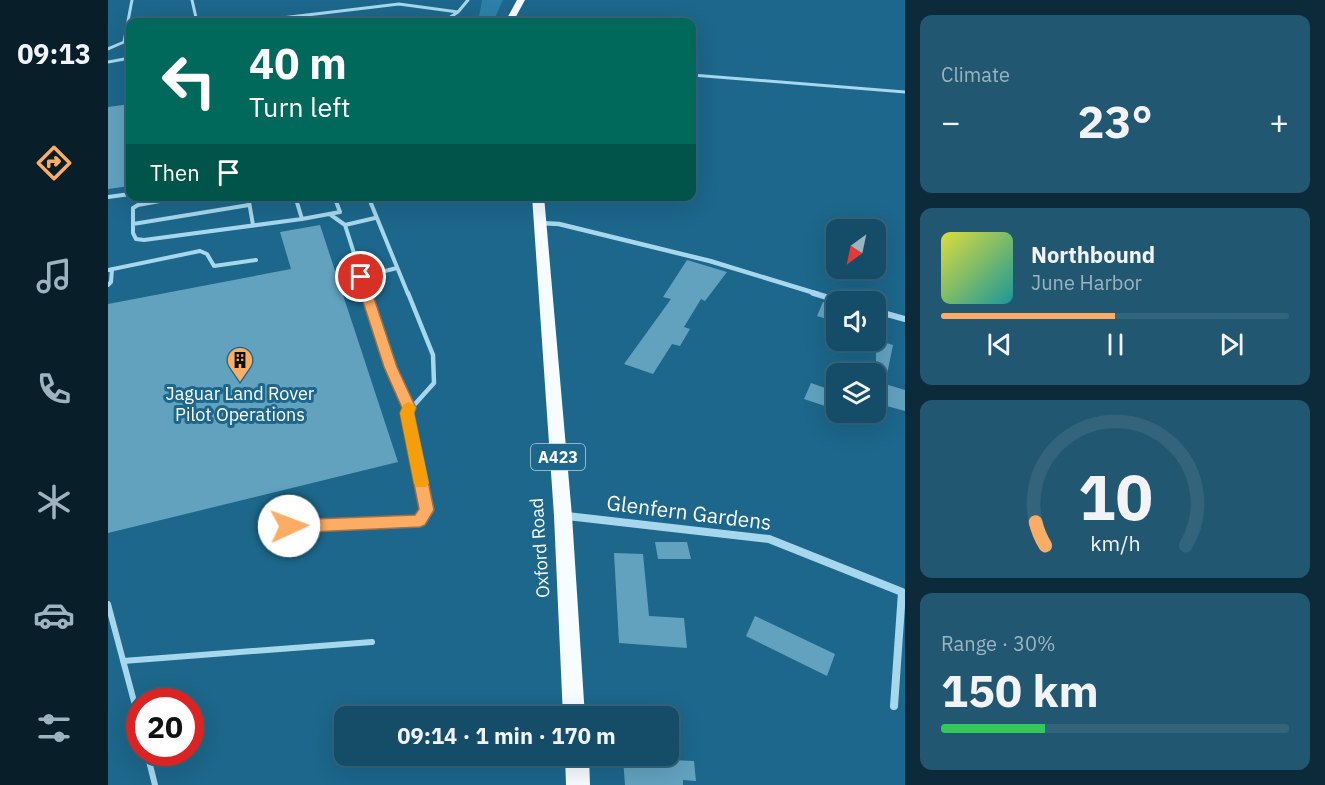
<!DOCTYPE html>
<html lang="en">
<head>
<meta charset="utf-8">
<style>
	:root { --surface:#154d68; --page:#225771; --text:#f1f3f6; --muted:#9db4c0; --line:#34647c; --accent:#fdac64 }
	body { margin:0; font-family:"IBM Plex Sans",sans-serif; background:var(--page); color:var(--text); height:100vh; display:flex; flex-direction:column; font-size:22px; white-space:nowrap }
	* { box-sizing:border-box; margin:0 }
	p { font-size:20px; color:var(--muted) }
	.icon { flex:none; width:33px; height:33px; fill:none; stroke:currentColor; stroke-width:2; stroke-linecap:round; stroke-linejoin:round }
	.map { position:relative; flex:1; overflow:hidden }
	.drawer { display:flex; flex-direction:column; gap:15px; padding:15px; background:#0c2a39; width:420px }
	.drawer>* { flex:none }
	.guide { position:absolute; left:18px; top:18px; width:570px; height:183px; border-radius:12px; box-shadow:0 6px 24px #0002,0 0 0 2px var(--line); background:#00695c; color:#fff; overflow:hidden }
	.needle { width:39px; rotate:213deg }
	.buttons { position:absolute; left:718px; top:219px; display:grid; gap:12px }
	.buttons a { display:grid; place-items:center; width:60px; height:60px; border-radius:12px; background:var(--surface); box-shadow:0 6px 24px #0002,0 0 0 2px var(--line); font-size:30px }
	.speed { position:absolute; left:18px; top:688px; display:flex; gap:12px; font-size:30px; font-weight:700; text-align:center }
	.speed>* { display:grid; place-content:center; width:78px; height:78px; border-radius:50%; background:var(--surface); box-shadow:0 6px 24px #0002,0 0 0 2px var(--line); line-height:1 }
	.speed .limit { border:9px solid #d22; background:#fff; color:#111 }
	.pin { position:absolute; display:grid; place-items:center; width:51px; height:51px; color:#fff; margin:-26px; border:3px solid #fff; border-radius:50%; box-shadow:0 2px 6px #0007 }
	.me { position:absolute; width:66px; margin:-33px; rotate:88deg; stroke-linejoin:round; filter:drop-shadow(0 0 4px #0008) }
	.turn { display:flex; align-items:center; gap:21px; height:126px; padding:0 24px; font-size:27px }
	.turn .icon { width:78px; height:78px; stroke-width:2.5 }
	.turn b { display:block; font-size:42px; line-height:51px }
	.then { display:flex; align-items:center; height:57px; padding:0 24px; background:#0003; gap:12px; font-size:22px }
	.big { font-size:45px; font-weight:700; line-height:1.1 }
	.drawer .widget { flex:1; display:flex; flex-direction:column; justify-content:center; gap:9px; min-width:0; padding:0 21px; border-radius:12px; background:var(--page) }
	.drawer .dial { align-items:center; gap:0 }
	.dial svg { height:156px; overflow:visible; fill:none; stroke:var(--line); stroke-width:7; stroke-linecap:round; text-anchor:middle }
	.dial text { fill:var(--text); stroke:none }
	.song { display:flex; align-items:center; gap:18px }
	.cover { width:72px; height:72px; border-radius:9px; background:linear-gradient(135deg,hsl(60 70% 55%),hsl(180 70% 35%)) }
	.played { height:6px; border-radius:3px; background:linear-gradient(90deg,var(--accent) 50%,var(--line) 50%) }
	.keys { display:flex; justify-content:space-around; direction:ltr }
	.heat { display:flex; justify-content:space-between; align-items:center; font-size:33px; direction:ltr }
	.charge { height:9px; border-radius:4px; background:linear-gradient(90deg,#34c759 30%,var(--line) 0) }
	.trip { position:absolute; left:226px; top:706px; width:345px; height:60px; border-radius:12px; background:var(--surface); box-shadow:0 6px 24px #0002,0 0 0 2px var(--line); font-weight:700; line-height:60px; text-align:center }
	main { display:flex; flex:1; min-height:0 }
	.dock { display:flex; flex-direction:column; width:108px; justify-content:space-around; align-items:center; background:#081f2a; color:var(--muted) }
	.dock .icon { width:42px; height:42px }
	.dock .active { color:var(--accent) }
	.dock b { font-size:27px; color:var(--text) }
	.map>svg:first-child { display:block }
</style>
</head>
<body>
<main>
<nav class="dock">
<b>09:13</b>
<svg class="icon active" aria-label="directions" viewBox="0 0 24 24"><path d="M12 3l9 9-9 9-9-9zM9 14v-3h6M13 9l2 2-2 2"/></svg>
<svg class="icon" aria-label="music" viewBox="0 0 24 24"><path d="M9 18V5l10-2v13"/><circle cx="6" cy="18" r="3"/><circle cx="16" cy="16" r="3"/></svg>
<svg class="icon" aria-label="phone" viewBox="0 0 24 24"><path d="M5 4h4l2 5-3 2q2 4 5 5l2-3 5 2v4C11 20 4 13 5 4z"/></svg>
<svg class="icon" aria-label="climate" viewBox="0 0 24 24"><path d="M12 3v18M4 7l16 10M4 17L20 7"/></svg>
<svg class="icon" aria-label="car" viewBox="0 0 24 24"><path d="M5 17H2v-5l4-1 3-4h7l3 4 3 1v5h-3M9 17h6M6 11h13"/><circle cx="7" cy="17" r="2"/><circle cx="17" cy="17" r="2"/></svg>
<svg class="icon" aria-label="filters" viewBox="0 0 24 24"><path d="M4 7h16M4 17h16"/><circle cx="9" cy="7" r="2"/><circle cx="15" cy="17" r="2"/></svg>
</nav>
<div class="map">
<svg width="797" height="785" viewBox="0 0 797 785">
	<rect width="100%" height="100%" fill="#1c678b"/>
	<!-- green -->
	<path fill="#2c81a7" d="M374,0H395L385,22H370Z"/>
	<!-- building -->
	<path fill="#62a2bf" d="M22,104V186L0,189V107Z
		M212,225L290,462L0,533V304L183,269L172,232Z
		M579,260L619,272L597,301L593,299L576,327L582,329L572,346L564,344L545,374L516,364L563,299L555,297Z
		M715,302L729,306V322L709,316Z
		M768,340L785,345L777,384L797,390V411L768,403Z
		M703,383L729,392V410L696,399Z
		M547,542H579L583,559H550Z
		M506,553L535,554L541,616L576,618L579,648L511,643Z
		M647,616L727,654L719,676L638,636Z
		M515,758L586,761L588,781L575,780V785H517Z"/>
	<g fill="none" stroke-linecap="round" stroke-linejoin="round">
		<!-- service-far3 -->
		<path stroke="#a7d7ed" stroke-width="3" d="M84,0L89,22
			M350,12L360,0
			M157,20L291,4L350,12L335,22
			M0,49L16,42L24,0
			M0,62L22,58
			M584,75L797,92"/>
		<!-- service-far2 -->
		<path stroke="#a7d7ed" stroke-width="4" d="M79,196L30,205L25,208V233L28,239L36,240L194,219
			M140,196L145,225
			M187,196L194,219L232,212L226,196
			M260,196L300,294
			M0,197L22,194
			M223,215L237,225L259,294
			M25,224L141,205
			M237,225L267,218
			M0,270L92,251L99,254L106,266L148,260
			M253,277L289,268
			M0,285L3,282L4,269"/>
		<!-- service-far1 -->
		<path stroke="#a7d7ed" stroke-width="4.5" d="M259,293L283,367L301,408L300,413
			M300,293L325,355L326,383L299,413L318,508"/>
		<!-- service -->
		<path stroke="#a7d7ed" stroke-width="6" d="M159,527L312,521L317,507
			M0,604L32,724
			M15,661L264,642
			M39,753L47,785"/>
		<!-- minor-far2 -->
		<path stroke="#a7d7ed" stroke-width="4.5" d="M432,223L451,224L602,261L710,294"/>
		<!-- minor-far1 -->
		<path stroke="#a7d7ed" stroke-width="6" d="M705,293L735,302
			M768,311L797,319"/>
		<!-- minor -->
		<path stroke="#a7d7ed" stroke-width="8" d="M459,516L661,539L794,592L786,706"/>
		<!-- trunk -->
		<path fill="#f6fcff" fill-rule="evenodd" d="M409,0H417L405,22H397Z
			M424,196H436L464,516L477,717H455L446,516Z
			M457,756H481L482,785H458Z"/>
	</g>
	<!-- route -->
	<path fill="#fdac64" stroke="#a47041" stroke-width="1.5" d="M253,273L259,277L289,367L308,408L306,413L326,510L317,525L312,527L181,533L175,531L173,526L175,522L181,520L307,515L311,509L292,413L294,408L276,367L247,277Z"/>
	<!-- slow -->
	<path fill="#f59e0b" d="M301,402L308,407L306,413L321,483L318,487H308L306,483L292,413L296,404Z"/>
	<!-- icons -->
	<defs>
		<g id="building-pin" transform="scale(1.35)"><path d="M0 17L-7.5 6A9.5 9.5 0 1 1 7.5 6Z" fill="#fdac64" stroke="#1c678b"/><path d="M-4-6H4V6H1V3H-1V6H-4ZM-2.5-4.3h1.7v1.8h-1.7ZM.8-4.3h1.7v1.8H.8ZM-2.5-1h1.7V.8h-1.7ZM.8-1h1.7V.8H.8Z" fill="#111"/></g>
	</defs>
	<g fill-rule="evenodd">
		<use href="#building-pin" x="132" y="360"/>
	</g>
	<g text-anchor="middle" stroke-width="6" stroke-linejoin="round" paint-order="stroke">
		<!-- shield labels -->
		<rect fill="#1c678b" stroke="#bbd1dc" stroke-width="1.5" x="423" y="444" width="54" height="26" rx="4.5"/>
		<g font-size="16" font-weight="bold" fill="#fff">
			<text x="450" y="463">A423</text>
		</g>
		<!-- poi labels -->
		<g font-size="18" fill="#fff" stroke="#1c678b">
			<text x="132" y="400">Jaguar Land Rover<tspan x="132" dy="21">Pilot Operations</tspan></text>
		</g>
		<!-- street labels -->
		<g font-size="18" fill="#fff" stroke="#1c678b">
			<text transform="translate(432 548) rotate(-94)" y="6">Oxford Road</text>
		</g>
		<!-- near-street labels -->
		<g font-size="21" fill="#fff" stroke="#1c678b">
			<text transform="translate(581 513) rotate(7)" y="7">Glenfern Gardens</text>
		</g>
	</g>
</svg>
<div class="buttons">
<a><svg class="needle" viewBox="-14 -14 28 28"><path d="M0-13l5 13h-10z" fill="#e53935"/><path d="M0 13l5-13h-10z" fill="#9db4c0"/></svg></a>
<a><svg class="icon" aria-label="sound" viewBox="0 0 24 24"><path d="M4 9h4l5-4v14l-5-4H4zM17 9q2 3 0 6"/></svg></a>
<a><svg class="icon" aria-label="layers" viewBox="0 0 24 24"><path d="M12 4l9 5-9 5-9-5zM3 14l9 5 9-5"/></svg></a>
</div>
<div class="speed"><div class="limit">20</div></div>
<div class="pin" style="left:253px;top:277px;background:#d93025"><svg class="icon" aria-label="arrive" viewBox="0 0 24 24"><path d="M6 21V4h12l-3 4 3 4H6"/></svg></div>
<svg class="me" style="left:181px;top:526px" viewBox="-20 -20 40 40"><circle r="19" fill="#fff"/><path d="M0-13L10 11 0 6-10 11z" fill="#fdac64"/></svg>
<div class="trip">09:14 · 1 min · 170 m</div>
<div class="guide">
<div class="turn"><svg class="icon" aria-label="left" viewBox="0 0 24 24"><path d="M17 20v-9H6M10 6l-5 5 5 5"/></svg><div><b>40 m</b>Turn left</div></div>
<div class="then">Then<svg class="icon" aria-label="arrive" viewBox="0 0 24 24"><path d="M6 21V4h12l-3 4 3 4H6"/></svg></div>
</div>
</div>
<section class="drawer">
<div class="widget"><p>Climate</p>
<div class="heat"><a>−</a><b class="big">23°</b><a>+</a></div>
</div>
<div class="widget">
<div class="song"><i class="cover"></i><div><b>Northbound</b><p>June Harbor</p></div></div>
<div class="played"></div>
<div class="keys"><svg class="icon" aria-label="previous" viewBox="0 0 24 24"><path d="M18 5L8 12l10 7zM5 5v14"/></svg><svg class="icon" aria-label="pause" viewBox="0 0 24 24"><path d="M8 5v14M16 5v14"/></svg><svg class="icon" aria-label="next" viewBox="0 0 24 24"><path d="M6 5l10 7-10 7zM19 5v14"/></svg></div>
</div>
<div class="widget dial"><svg viewBox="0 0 100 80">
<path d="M14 69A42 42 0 1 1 86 69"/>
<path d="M14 69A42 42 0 0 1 9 57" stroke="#fdac64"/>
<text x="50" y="56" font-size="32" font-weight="700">10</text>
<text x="50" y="72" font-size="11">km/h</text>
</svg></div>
<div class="widget"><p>Range · 30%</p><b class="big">150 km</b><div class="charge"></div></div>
</section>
</main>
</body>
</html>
